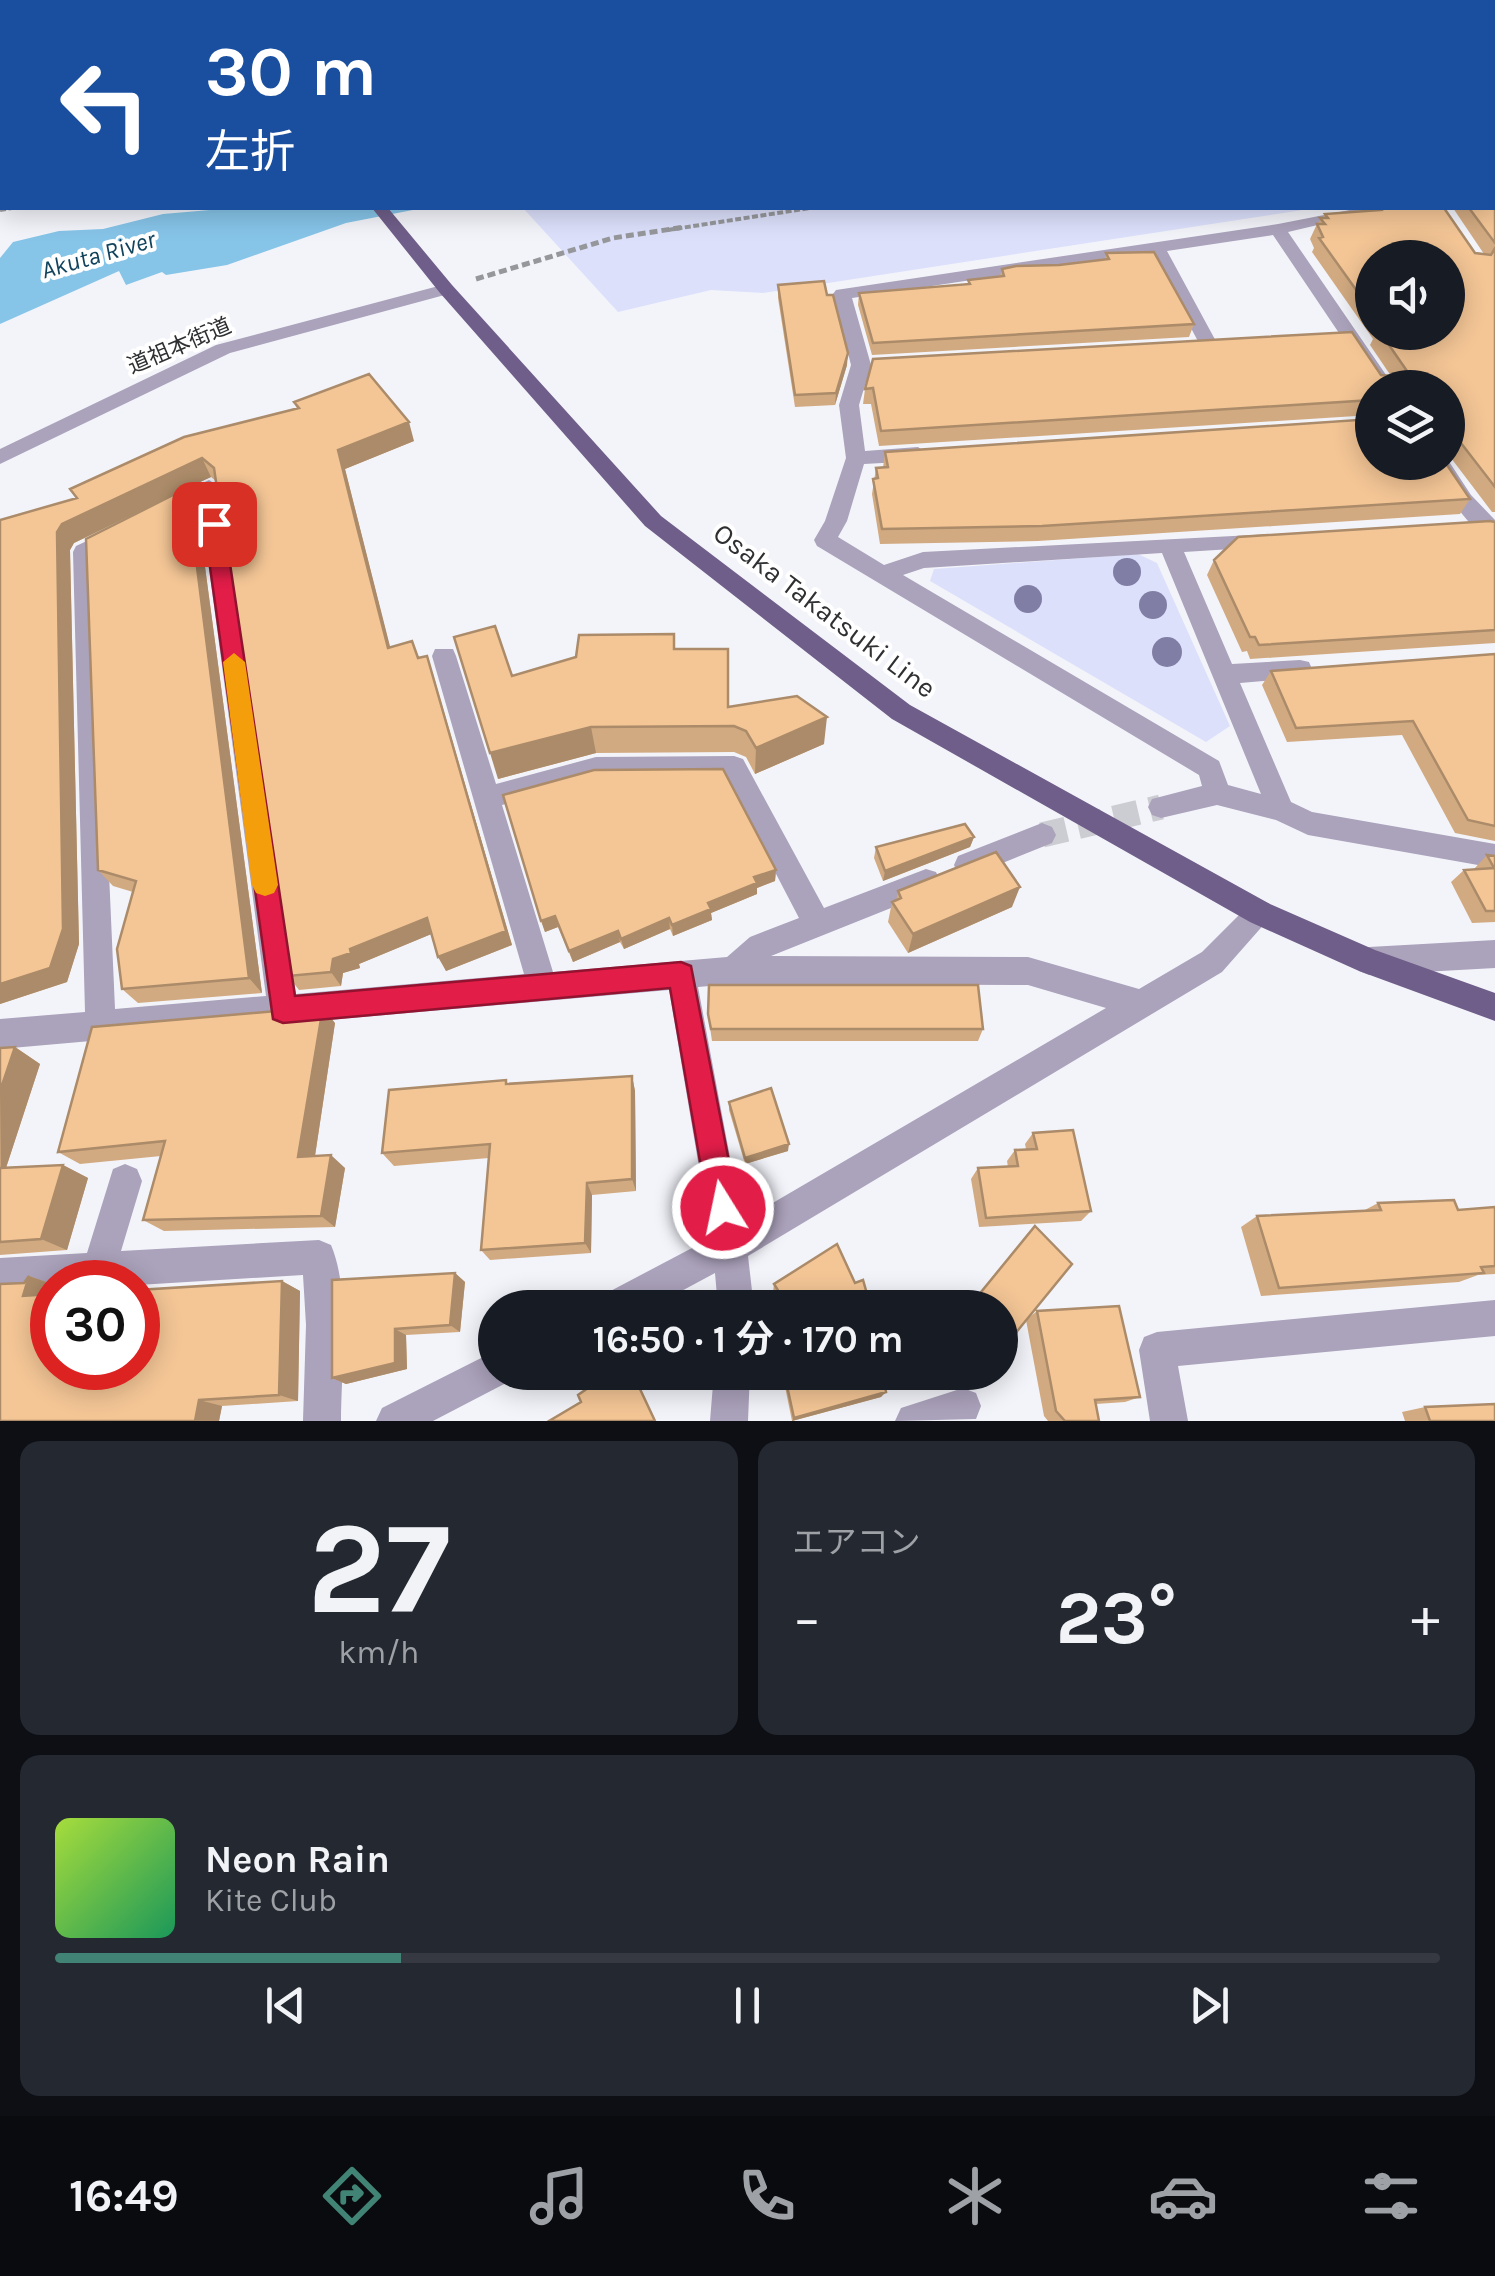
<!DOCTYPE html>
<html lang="ja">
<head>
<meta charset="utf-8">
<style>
	:root { --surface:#171b24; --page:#242831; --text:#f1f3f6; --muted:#9ea1a6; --line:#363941; --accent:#418476 }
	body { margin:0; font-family:Karla,"Noto Sans JP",sans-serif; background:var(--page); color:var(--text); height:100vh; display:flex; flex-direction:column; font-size:38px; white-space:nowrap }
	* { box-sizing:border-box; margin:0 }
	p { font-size:32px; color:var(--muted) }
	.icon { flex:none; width:55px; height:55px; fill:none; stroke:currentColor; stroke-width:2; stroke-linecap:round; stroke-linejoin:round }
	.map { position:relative; height:1421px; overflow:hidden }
	.side { display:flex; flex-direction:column; gap:20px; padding:20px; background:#0d0f14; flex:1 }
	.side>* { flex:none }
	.banner { position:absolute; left:0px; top:0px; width:1495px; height:210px; box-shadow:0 5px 25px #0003; background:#1a4fa0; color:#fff; overflow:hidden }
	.fabs { position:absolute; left:1355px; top:240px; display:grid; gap:20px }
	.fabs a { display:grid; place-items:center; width:110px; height:110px; border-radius:50%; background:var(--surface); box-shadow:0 5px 25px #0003; font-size:50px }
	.speed { position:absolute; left:30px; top:1260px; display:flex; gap:20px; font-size:50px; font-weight:700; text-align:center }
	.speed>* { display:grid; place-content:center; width:130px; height:130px; border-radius:50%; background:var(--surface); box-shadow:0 5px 25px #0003; line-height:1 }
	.speed .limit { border:15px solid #d22; background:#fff; color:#111 }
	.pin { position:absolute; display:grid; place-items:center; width:85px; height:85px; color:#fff; margin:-42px; border-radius:20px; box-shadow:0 5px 15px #0006 }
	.me { position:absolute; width:110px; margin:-55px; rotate:350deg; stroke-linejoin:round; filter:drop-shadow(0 0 8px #0008) }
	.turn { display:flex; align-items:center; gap:35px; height:210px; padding:0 40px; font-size:45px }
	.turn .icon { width:130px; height:130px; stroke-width:2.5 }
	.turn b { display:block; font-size:70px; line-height:85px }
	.big { font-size:75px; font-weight:700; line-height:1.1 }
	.side .card { flex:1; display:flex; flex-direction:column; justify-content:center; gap:15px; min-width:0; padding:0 35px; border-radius:20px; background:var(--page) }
	.side .dial { align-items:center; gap:0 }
	.dial b { font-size:130px; line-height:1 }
	.song { display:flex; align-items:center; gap:30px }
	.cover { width:120px; height:120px; border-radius:15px; background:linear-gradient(135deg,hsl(80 70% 55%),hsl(150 70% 35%)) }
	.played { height:10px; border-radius:5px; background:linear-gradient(90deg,var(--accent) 25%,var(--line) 25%) }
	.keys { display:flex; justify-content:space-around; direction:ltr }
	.heat { display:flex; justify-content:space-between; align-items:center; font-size:55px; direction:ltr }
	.side .tiles { flex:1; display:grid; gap:20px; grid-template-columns:1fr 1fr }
	.card:last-child { grid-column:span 2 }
	.trip { position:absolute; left:478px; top:1290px; width:540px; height:100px; border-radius:50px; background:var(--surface); box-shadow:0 5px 25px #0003; font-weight:700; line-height:100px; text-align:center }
	.tab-bar { display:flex; height:160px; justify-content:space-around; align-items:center; background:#090b0e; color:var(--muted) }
	.tab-bar .icon { width:70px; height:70px }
	.tab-bar .selected { color:var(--accent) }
	.tab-bar b { font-size:45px; color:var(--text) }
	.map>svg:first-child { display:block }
</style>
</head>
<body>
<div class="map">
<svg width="1495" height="1421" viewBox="0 0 1495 1421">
	<rect width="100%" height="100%" fill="#f3f4fa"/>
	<!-- green -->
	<path fill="#dce0fb" d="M523,208H1316L763,293L711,290L618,312Z
		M1138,554L1157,563L1230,726L1206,742L930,581L934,569Z"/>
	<!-- water -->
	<path fill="#86c4e8" d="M233,208H423L346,223L227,265L166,275L162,272L126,285L119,271L0,324V258L13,242L59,231L103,229L163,214Z"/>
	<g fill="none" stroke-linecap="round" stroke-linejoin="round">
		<!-- river -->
		<path stroke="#86c4e8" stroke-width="80" d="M0,167L2,166"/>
		<!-- minor-tunnel -->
		<path stroke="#cccdd2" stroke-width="25" stroke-dasharray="25 12" stroke-linecap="butt" d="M1042,835L1161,807"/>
		<!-- path-far1 -->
		<path stroke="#96979b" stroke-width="4" stroke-dasharray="6 2.5" stroke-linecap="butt" d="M1159,2L1170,0
			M0,210L12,208
			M668,230L810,208"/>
		<!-- path -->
		<path stroke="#96979b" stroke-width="5" stroke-dasharray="8 4" stroke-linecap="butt" d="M476,279L613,238L685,227"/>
		<!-- minor -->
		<path fill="#aba2bb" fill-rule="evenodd" d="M350,0H417L418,2H351Z
			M473,0H491L492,2H474Z
			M882,0H913L914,2H883Z
			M1492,176H1495V186H1492Z
			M1360,208H1390L1288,232L1395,388H1376L1273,235L1167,251L1218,345L1209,351L1200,345L1151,253L852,298L871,365L859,405L865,451L918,447L928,454L918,461L864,464L847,521L838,537L884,565L923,552L1272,534L1275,539L1272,544L1264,547L1184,552L1232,664L1300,660L1309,662L1312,669L1309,676L1300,678L1240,683L1291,802L1312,812L1495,844V868L1308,835L1276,820L1217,805L1161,818L1152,815L1148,807L1152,799L1202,786L1199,775L817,546L814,540L825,521L846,458L839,405L851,365L833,294L836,290L1278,224ZM1162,553L1261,794L1228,785L1219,761L903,575L924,568Z
			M446,284L452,285V293L230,353L0,464V449L216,345Z
			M1448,460L1471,495L1495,520V542C1470,534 1442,485 1428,462Z
			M209,480L220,487L296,994L524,974L432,656L435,649H453L456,656L496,784L596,757L734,756L743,759L824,908L926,869L936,872L940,881L936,890L771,956L1028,957L1139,989L1202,952L1250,904L1260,900L1270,904L1274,913L1222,972L748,1256L754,1308H718L715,1273L650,1308H596L601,1296L711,1238L669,990L0,1049V1019L85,1012L73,552L76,546L115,528L123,531L126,536L95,556L115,1009L266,996L200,501L163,518L152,511L155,506ZM726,778L799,918L750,937L727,957L553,972L502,805L596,779ZM733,984L1028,985L1106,1008L742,1221L698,987Z
			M1042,823L1052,827L1056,835L1052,843L968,877L958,874L954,865L958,856Z
			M1495,940V968L1369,975L1359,971L1354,961L1359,951L1369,947Z
			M125,1164L137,1169L142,1181L121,1251L319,1240L331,1245C351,1292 341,1370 341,1421H303L306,1325L303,1275L138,1285L52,1282V1289L0,1292V1258L87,1253L113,1169Z
			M1495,1300V1336L1178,1366L1188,1421H1150L1139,1350L1144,1337L1157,1332Z
			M495,1351V1372H512L508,1382L433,1421H376L382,1408Z
			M714,1372H750L748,1421H710Z
			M963,1388L976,1393L981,1406L976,1419L895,1421L901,1408Z"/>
		<!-- major -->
		<path fill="#6f5e89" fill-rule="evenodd" d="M134,0H157L158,2H135Z
			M372,208H388L452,285L661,516L910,705L1270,904L1375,950L1495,993V1021L1359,971L1250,922L892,719L645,526L440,293Z"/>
	</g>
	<!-- trees -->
	<g fill="#807ea4">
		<circle cx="1127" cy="572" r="14"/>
		<circle cx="1028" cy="599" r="14"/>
		<circle cx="1153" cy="605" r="14"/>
		<circle cx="1167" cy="652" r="15"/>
	</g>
	<!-- wall -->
	<path fill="#d2aa81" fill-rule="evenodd" d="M1495,183V512H1492L1451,458H1448V388H1372V415L879,446L871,404H863L865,389L1391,376L1370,345L1373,339L1312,252L1314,248L1310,239L1317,224L1325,214L1377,211L1378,208L1475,253L1484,254L1453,208H1492ZM1372,258L1448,332H1372Z
		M1106,253L1194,324L1189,337L872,355L858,305L859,293L968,284V280L1000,276L1002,269L1105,260Z
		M778,285L827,295L847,365L835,405L795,407L778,298Z
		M294,402L414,441L345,469L390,648L419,658L433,674L512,945L446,971L431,934L359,964L360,968L343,973L341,986L299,990L288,976L216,481L211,477L187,488L197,507L262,993L138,1003L122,989L133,892L113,886L98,870L155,504L74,543L70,550L79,944L67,982L0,1004V520L76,498L70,489L297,409Z
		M885,452L1470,499L1460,514L1038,541L880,544L872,494L876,468H883Z
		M1495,522V643L1250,659L1247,651L1242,652L1207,575L1214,560Z
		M676,649H728V707L824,744L755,774L746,757L734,752L596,753L498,779Z
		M1495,654V841L1455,833L1402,735L1287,742L1262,685L1271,671Z
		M503,795L776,870L775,881L757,888V894L711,913L712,920L673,936L670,929L624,949L620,942L573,962L558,927L545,932Z
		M974,837L970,847L883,881L874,858L876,847Z
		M1487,855L1495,856V922L1472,923L1451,882L1464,870L1474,869Z
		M898,891L1012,907L908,953L888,922L892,902L896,901Z
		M708,1014L983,1029L978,1041H712Z
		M335,1023L315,1156L345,1168L335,1227L164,1231L143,1220L161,1156L80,1164L58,1152Z
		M15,1047L40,1064L6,1168L63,1165L88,1178L67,1250L0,1255V1048Z
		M632,1076L635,1091L636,1191L592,1195L591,1253L490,1260L481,1250L489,1158L394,1166L382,1153L508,1084Z
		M729,1102L788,1151L745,1164L729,1110Z
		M1033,1133L1091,1211L1081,1221L979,1227L971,1179L978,1168L1008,1167L1007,1161L1015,1150L1026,1149L1025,1144Z
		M1378,1203L1458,1210L1495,1207V1274L1478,1275L1459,1282L1261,1296L1241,1227L1257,1216L1363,1211Z
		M1025,1237L1027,1319L1037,1311L1140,1397L1125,1402L1096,1404L1099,1421H1048L1044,1416L1026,1320L1000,1351V1308H967Z
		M455,1273L465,1282L460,1332L406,1335L407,1369L346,1384L332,1378Z
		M29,1276L52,1284V1368L282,1281L300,1291L298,1401L222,1406L219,1421H0L24,1283Z
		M855,1283L871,1308H783L773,1292L774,1284Z
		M782,1372H888L889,1378L885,1384L881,1397L792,1421Z
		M1425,1407L1495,1421H1405L1402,1412Z"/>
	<!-- shaded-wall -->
	<path fill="#ab8b69" d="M0,56H2V93H0Z
		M848,353L847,365L835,405L836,393Z
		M409,422L414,441L345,469L395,666L388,648L338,450Z
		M1461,443L1451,458H1448V445Z
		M202,458L211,477L187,488L197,507L262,993L249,978L187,488L74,543L70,550L79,944L67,982L0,1004V984L57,532L62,524Z
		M427,656L512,945L446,971L438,957Z
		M827,717L824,744L755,774L756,748Z
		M591,727L596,753L498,779L490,753Z
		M974,837L970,847L883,881L885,871Z
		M776,870L775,881L757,888V894L711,913L712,920L673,936L672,925L754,877Z
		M1020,887L1012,907L908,953L913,934Z
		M555,916L558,927L545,932L541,921Z
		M427,918L434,933L359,964L360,968L343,973L341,986L331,972L333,959L350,949Z
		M669,918L670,929L624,949L621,939Z
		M618,931L620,942L573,962L569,951Z
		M323,1007L335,1023L313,1169L298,1157Z
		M15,1047L40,1064L1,1183L0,1091Z
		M632,1076L635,1091L636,1191L632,1179Z
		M789,1144L788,1151L745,1164V1158Z
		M331,1155L345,1168L335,1227L321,1216Z
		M63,1165L88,1178L67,1250L41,1239Z
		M587,1183L592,1195L591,1253L585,1243Z
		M455,1273L465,1282L460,1332L450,1325Z
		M29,1276L52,1284V1300L23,1296Z
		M282,1281L300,1291L298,1401L279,1395Z
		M395,1329L406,1335L407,1369L346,1384L332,1378Z
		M886,1392L881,1397L792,1421L794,1418Z
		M199,1400L222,1406L219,1421H195Z"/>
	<!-- building -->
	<path fill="#f4c696" stroke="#ab8b69" stroke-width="2.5" d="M0,0H136L135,2H2V56H0Z
		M1492,183H1495V243L1469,208H1492Z
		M1379,208H1444L1475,253L1491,255L1495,248V487L1461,443L1448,445V388H1372V400L881,431L873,388L865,389L873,359L1352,332L1381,375L1403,377L1407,371L1380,332H1448V258H1372V312L1319,238L1323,237L1317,224H1325L1320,218H1328L1325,214L1381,210Z
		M1154,252L1194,324L873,343L859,293L970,284L968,280L1004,276L1002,269L1016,266L1059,265L1109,259L1106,253Z
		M824,281L827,295H833L848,353L836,393L795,395L778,285Z
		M369,374L409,422L338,450L357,527L388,648L412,641L418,658L427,656L506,931L438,957L427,918L350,949L351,953L333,959L331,972L288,976L214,468L202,458L62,524L57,532L63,929L50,968L0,984V520L77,498L70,489L184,437L299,408L294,402Z
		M1372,419V462H1445L1470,499L1042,526L882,529L873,479L878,478L876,468L888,467L885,452Z
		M187,488L249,978L122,989L117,949L136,881L98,870L86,539Z
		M1490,521L1495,522V630L1259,645L1255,637H1250L1214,560L1238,537Z
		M495,626L512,676L576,657L579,635L674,634V649H728V707L797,696L827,717L756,748L746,731L734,726L591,727L490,753L454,637Z
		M1495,654V826L1468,820L1413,721L1296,728L1271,671Z
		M723,769L776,870L754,877L757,883L708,903L711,909L672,925L669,918L621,939L618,931L569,951L555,916L541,921L503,795L594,770Z
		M965,824L974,837L885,871L876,847Z
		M996,852L1020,887L913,934L892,902L901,898L898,891Z
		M1487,855L1495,856V911H1486L1464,870L1494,868Z
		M709,985H978L983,1029H711L708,1014Z
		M323,1007L298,1157L331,1155L321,1216L143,1220L165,1141L58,1152L92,1027Z
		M15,1047L0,1091V1048Z
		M632,1076V1179L587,1183L585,1243L481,1250L490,1144L382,1153L389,1090L506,1080V1084Z
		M771,1088L789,1144L745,1158L729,1102Z
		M1073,1130L1091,1211L986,1218L978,1168L1018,1166L1015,1150L1037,1149L1033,1133Z
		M63,1165L41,1239L0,1242V1168Z
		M1454,1200L1458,1210L1495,1207V1266L1481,1267L1484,1273L1279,1288L1257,1216L1381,1210L1378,1203Z
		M1035,1226L1072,1264L1001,1351L1000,1308H968Z
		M837,1244L855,1283L863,1280L871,1308H789L774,1284Z
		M455,1273L450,1325L395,1329V1363L332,1378V1280Z
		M29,1276L23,1296L52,1294V1368H138V1290L282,1281L279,1395L199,1400L195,1421H0V1284L24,1283Z
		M1119,1306L1140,1397L1095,1400L1099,1421H1065L1056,1411L1037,1311Z
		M611,1372H632L655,1421H549L581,1402L578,1395Z
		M784,1372H888L889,1378L884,1381L886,1392L794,1418Z
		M1495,1404V1421H1430L1425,1407Z"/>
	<!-- route -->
	<path fill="#e11d48" stroke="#92132f" stroke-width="2.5" d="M214,517L224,524L295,996L681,962L691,966L738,1208L734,1219L723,1223L712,1219L708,1208L670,988L283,1023L273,1019L204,524Z"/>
	<!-- slow -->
	<path fill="#f59e0b" d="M234,653L245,662L278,885L274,893L265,896L256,893L252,885L223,662Z"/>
	<g text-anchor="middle" stroke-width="8" stroke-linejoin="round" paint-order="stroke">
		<!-- far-street labels -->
		<g font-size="22" fill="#2f3032" stroke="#fff">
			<text transform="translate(179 345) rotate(-23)" y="8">道祖本街道</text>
		</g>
		<!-- far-water labels -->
		<g font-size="25" font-style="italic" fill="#11435c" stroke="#fff">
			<text transform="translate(98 254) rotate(-16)" y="9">Akuta River</text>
		</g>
		<!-- street labels -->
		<g font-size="28" fill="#2f3032" stroke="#fff">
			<text transform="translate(825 610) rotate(37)" y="10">Osaka Takatsuki Line</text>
		</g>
	</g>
</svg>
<div class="fabs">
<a><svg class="icon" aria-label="sound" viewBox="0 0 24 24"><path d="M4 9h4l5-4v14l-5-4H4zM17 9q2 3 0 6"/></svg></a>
<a><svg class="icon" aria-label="layers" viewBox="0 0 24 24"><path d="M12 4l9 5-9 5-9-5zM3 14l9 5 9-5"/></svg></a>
</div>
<div class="speed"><div class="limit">30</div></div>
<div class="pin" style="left:214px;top:524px;background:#d93025"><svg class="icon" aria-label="arrive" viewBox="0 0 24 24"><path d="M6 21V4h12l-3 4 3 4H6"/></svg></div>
<svg class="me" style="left:723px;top:1208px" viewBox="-20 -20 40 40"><circle r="17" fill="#e11d48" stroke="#fff" stroke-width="3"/><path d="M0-11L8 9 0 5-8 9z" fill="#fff"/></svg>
<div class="trip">16:50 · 1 分 · 170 m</div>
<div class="banner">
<div class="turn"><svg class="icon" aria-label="left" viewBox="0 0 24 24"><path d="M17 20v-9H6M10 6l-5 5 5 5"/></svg><div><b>30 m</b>左折</div></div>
</div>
</div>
<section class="side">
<div class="tiles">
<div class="card dial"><b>27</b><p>km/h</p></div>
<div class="card"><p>エアコン</p>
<div class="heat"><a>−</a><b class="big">23°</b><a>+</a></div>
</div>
<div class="card">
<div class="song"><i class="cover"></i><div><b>Neon Rain</b><p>Kite Club</p></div></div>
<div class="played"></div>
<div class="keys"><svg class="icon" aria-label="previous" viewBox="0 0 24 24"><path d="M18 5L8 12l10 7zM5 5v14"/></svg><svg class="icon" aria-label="pause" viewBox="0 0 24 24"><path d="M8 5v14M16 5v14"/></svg><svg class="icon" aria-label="next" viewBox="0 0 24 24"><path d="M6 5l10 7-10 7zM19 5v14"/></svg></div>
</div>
</div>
</section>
<nav class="tab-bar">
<b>16:49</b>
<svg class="icon selected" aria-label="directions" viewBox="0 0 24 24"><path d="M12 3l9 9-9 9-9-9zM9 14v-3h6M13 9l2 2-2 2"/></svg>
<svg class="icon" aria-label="music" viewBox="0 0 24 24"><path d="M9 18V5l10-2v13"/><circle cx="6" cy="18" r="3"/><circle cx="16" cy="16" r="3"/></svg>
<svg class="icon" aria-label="phone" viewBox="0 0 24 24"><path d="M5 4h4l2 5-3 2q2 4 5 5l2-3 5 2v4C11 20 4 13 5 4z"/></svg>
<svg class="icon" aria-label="climate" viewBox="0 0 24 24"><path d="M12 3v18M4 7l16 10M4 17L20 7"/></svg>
<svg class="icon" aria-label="car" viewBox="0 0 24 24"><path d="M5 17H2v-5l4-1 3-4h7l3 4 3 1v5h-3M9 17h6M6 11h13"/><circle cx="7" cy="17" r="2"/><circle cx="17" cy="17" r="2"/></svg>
<svg class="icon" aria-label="filters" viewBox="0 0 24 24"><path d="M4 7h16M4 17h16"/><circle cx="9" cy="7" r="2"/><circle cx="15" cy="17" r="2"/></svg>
</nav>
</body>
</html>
